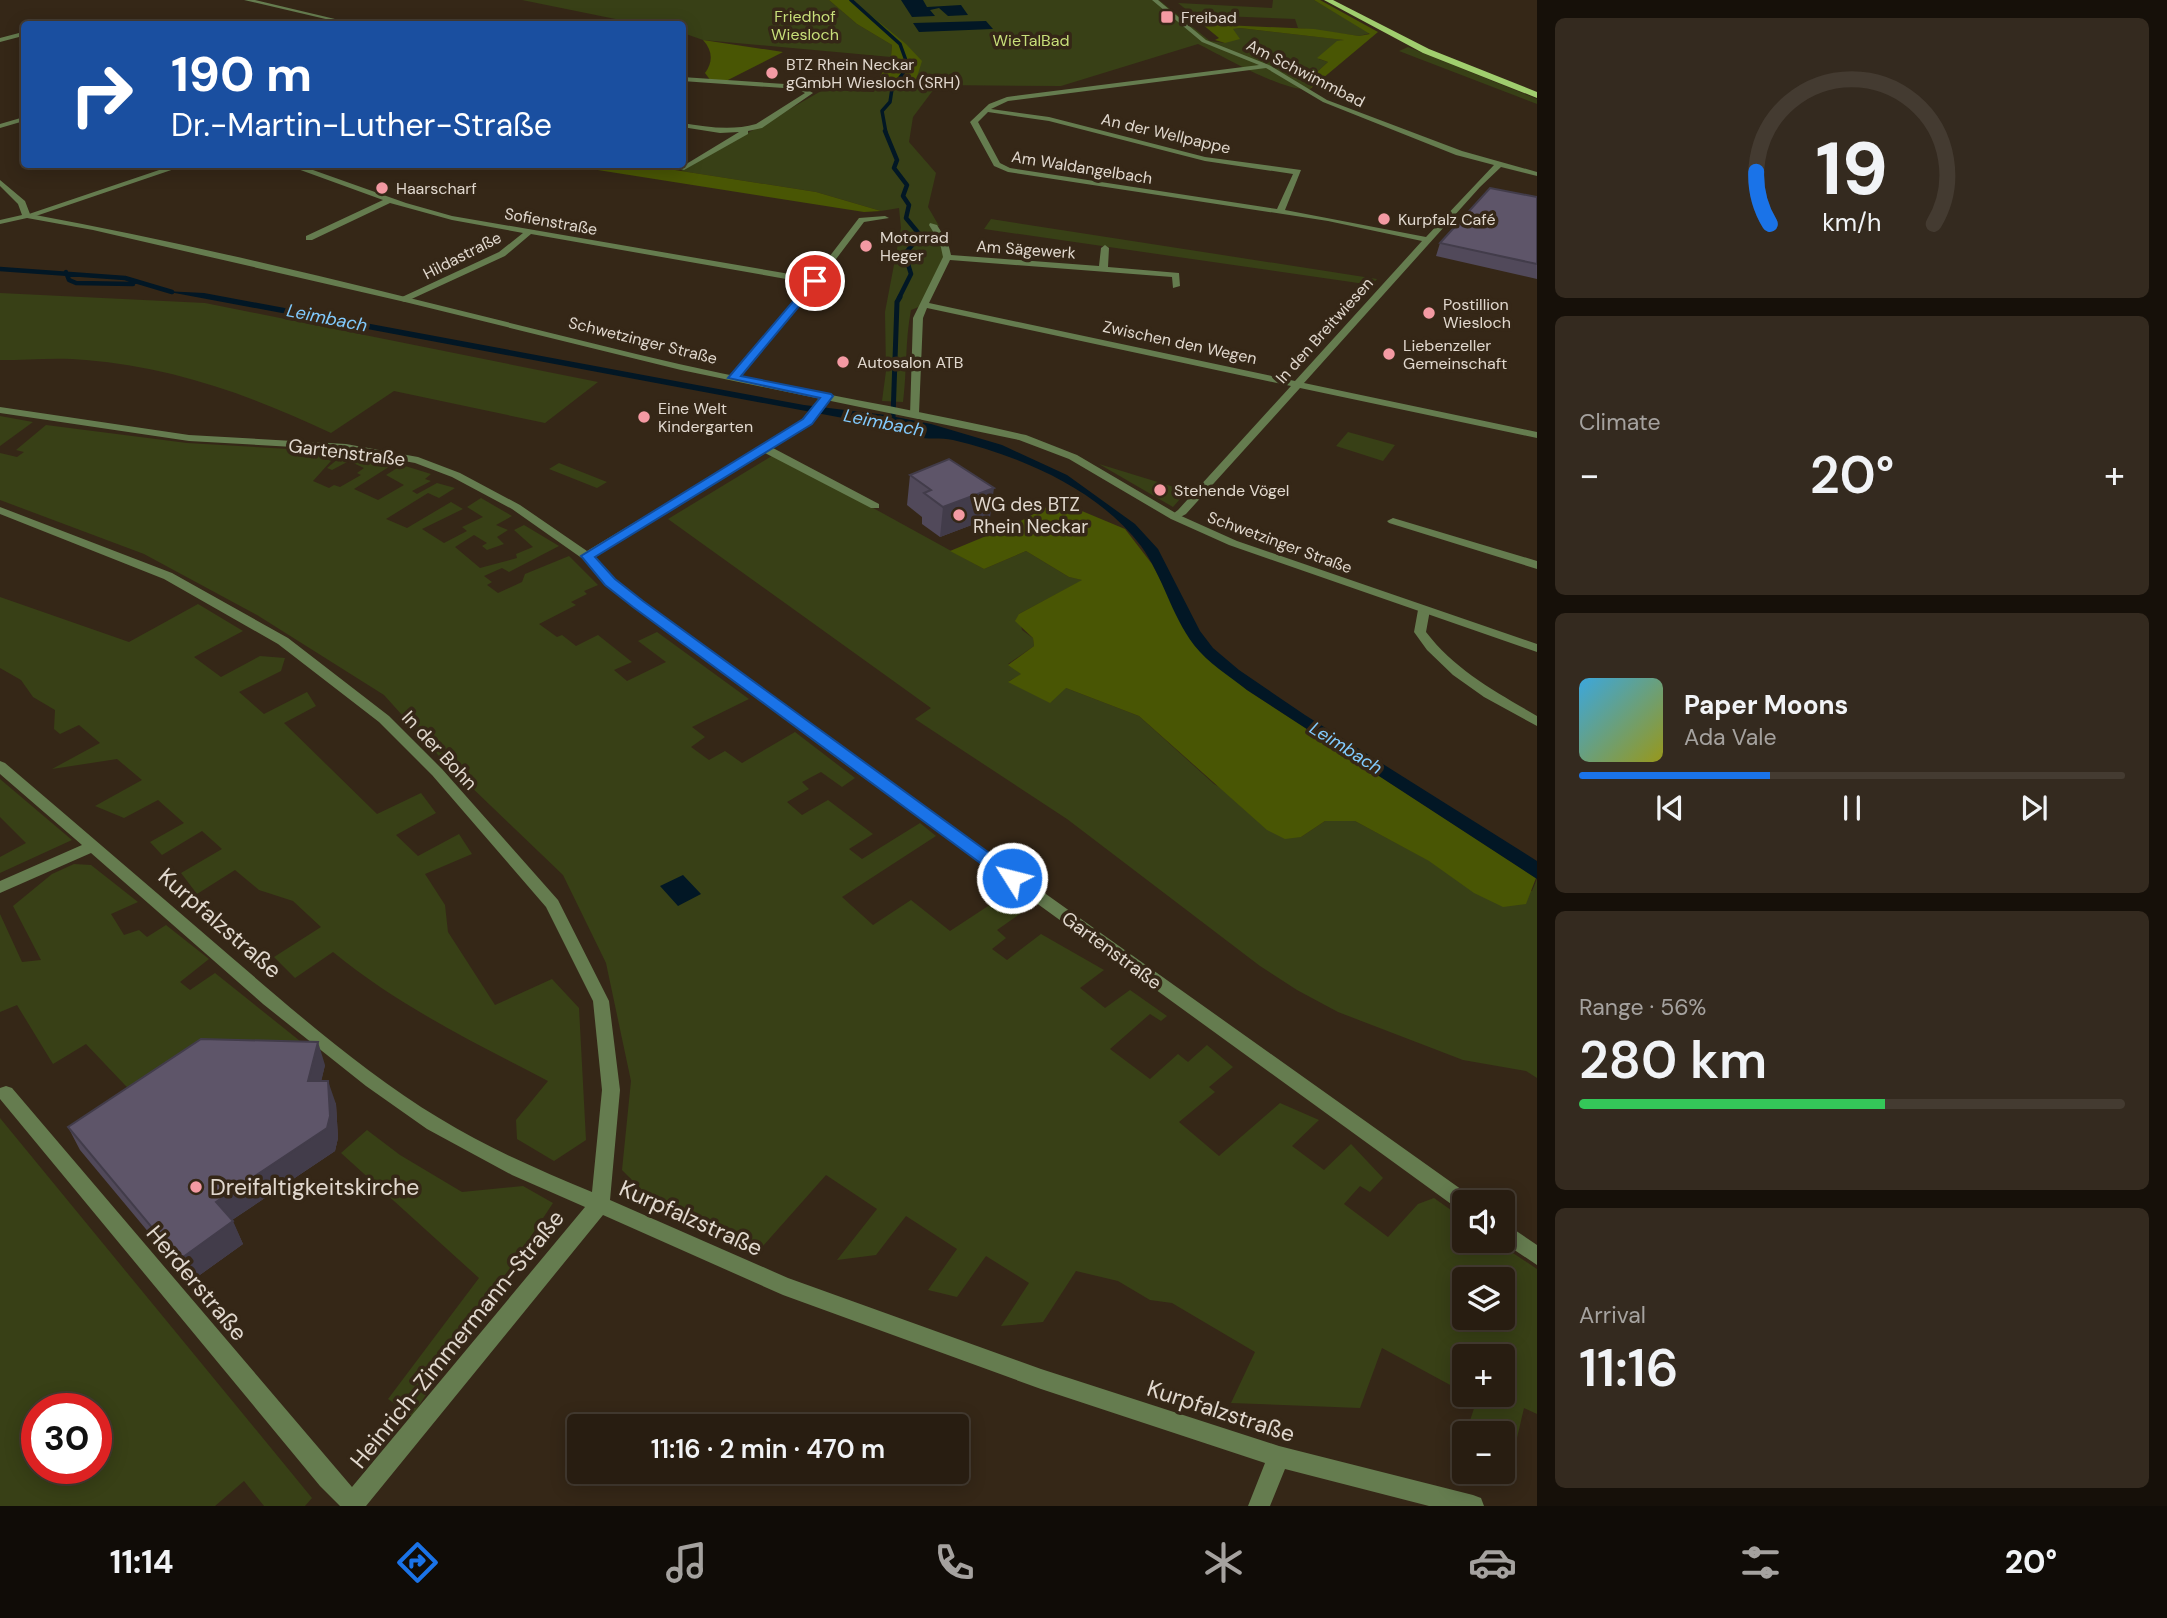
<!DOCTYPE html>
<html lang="en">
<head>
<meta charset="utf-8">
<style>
	:root { --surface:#281d11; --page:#342a1f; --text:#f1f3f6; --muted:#a5a29f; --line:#443b31; --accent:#1a73e8 }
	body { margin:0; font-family:"DM Sans",sans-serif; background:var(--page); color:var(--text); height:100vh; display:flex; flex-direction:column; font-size:26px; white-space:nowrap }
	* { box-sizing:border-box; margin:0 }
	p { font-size:23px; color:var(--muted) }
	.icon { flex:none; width:38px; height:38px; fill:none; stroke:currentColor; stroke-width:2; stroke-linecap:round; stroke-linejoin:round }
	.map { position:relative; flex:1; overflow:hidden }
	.panel { display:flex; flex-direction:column; gap:18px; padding:18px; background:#161009; width:630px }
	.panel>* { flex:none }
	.guide { position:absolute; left:21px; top:21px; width:665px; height:147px; border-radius:7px; box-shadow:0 4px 18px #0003,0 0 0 2px var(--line); background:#1a4fa0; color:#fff; overflow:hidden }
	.controls { position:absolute; left:1452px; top:1190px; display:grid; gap:14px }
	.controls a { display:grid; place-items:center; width:63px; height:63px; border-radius:7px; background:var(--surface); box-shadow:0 4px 18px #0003,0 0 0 2px var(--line); font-size:35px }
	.speed { position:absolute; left:21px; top:1393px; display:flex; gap:14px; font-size:35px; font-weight:700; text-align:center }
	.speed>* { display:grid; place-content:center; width:91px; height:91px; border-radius:50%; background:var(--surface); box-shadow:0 4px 18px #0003,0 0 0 2px var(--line); line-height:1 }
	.speed .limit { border:10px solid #d22; background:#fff; color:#111 }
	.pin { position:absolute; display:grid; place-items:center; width:60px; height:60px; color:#fff; margin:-30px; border:4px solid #fff; border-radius:50%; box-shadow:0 2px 7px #0007 }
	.me { position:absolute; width:77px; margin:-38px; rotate:306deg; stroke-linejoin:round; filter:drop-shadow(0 0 5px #0008) }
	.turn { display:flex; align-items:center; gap:24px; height:147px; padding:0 35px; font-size:32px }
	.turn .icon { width:91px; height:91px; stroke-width:2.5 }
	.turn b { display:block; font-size:49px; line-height:60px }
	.big { font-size:52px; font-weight:600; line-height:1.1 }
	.panel .widget { flex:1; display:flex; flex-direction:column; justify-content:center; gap:10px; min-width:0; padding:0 24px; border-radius:10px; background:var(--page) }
	.panel .dial { align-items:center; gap:0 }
	.dial svg { height:182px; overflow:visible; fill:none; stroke:var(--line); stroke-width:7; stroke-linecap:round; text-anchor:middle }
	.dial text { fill:var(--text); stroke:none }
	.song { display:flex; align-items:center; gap:21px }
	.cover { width:84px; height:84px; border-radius:10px; background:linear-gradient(135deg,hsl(200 70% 55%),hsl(60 70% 35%)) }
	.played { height:7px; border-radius:4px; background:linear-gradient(90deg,var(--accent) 35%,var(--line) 35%) }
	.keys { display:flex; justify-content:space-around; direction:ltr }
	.heat { display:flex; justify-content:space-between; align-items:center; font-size:38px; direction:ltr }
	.charge { height:10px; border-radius:5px; background:linear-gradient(90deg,#34c759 56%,var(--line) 0) }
	.trip { position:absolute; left:567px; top:1414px; width:402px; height:70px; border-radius:7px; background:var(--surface); box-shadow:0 4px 18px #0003,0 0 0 2px var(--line); font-weight:600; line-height:70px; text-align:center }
	.menu { display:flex; height:112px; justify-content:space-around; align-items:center; background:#100c07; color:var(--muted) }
	.menu .icon { width:49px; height:49px }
	.menu .active { color:var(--accent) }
	.menu b { font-size:32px; color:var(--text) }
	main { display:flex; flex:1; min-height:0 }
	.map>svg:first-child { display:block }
</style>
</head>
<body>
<main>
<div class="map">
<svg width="1537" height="1506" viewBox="0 0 1537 1506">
	<rect width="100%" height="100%" fill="#352717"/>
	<!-- green -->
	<path fill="#384016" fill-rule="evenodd" d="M522,0H829L857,24L892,45L891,57L703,40L683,33L682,24H640Z
		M852,0H1159L1210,41L1225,43L1233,29L1240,28L1345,40L1337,42L1319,59L1328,62L1318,71L1310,89C1285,93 1223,56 1198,44L1061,86L937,85L913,117L909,142L936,173L928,207L939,226H936L947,257L924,305L911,310C905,341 907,371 903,402L882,401L886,371L885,312L901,228L899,208L881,211L816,192L681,171L823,90L874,92L880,77L916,80L877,22Z
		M1273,0H1314L1371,33L1359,36L1298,28L1295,19L1193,15L1178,3L1272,8Z
		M1408,47L1537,99V104L1399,51Z
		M991,219L1377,279L1372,285L984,229Z
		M0,293L205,303L598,382L545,423L394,391L331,433C253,396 173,367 86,360C58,357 28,360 0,360Z
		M0,416L33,422L0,446Z
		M46,425L187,443L339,452L313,481L329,488L334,485L340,487L361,475L357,473L364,468L349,461L332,470L327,468L344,454L395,463L354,489L378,500L404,485L386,475L402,465L431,474L425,479L431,481L412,491L417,494L437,483L455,488L439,498L428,493L386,519L407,528L451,502L463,509L422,529L444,543L467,531L462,527L483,517L467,507L481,498L512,516L496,525L508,530L497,537L504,544L487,550L482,546L487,543L474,535L455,547L480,568L517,558L516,554L533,547L514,530L524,525L559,546L509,572L502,568L484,576L492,582L487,585L498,593L522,582L525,574L569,556L598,585L584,591L587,594L571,602L576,605L539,624L557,637L562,635L576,646L598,635L632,662L614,670L627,681L666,662L638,641L657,632L749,699L692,727L705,737L691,747L709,760L725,751L742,763L795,732L855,778L842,787L821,772L802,782L809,789L787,802L802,815L828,800L873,834L849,849L862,859L920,823L936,836L842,897L873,925L911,900L950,931L1011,891L1031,906L997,930L1006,938L992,949L1007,960L1041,934L1104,970L1080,988L1105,1008L1130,990L1167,1016L1161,1021L1150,1014L1110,1049L1150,1079L1178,1054L1188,1062L1207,1045L1233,1067L1209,1087L1215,1092L1179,1122L1219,1156L1280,1103L1319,1120L1292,1146L1324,1170L1351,1144L1383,1178L1370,1192L1360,1186L1344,1204L1388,1237L1418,1204L1434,1198L1465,1220V1241H1495L1537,1269V1414L1524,1408L1513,1455L1503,1457V1433H1466L1477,1399L1469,1395H1503V1356H1465V1393L1382,1348L1360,1408L1231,1403L1255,1352L1172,1303L1150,1300L1118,1281L1076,1271L1043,1322L1001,1326L1029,1283L986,1256L957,1297L928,1290L957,1249L906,1216L876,1255L837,1260L877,1209L826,1175L763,1246L658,1206L622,1170L631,1081L606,963L563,875L439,756L384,695L257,615L144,554L0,500V453L17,457L24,452L16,450ZM1465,1279H1503V1318H1465Z
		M1348,432L1395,445L1383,461L1336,446Z
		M775,454L984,569L1026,551L1069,577L1083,580L1019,614L1022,630L1033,638L1034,646L1008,664L1022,674L1009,681L1066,688L1139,716L1214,784L1301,837L1325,821H1355L1430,861L1532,891L1537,879V1078L1526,1071L1463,1060L1338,1012L1297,990L1260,966L1067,819L915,719L931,708L668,519Z
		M559,463L607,482L597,488L549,469Z
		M1099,464L1187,491L1173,507Z
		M0,597L129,642L198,604L243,631L194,657L221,677L260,656L285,658L281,671L239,692L264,714L307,692L316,706L284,723L377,814L421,793L436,813L396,835L418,856L459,834L472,854L425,874L445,905L448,932L495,1005L552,979L579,1008L586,1140L554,1161L517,1139L516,1120L548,1081C473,1042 399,1006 333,952L295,978L274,957L321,927L293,901L259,890L235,870L197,894L181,873L222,849L202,831L162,855L150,842L184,823L158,800L124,818L95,806L142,780L117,759L52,769L100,743L79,725L60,734L54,729L55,710L33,697L21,680L0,668Z
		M0,779L72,840L0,873V857L26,843L0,817Z
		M74,864L91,865L138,902L111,914L124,935L139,930L147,937L166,925L209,959L180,982L190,990L215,973L315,1053L143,1104L86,1044L53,1064L17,1005L0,1012V914L22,962L41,960L13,906L52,874Z
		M0,1118L312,1498L305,1506H264L244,1481L215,1506H0ZM37,1409H96V1468H37Z
		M367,1130L400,1155L462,1192L523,1186L553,1203L412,1416L388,1399L479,1278L341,1153Z"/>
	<!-- forest -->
	<path fill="#495604" d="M829,0H852L906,44L922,61L916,80L880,77L891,57L892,45L857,24Z
		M1314,0H1320L1378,32L1310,89L1318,71L1328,62L1317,58L1337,41L1344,40L1240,28L1233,29L1240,39L1225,43L1215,40L1219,38L1202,24L1314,29L1359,36L1370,34Z
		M703,40L783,52L724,82L711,81L705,73C713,62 713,51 703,40Z
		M566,165H643L816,192L881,211L864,212Z
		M1058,501L1125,529L1152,564L1195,646L1247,690L1536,878L1526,904L1503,907L1474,893L1429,861L1355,821H1325L1301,837L1285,839L1267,830L1139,716L1066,688L1050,703L1008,682L1021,674L1008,665L1034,646L1033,638L1015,621L1019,614L1082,580L1069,577L1026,551L984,569L950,551L1015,524Z"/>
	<!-- water -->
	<path fill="#021725" d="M901,0H923L927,7L961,5L968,15L948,16L939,8L930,10L935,16L912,17Z
		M986,21L993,29L919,32L913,23Z
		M164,291L204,293L804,405L886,415L931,424L1002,445L1067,475L1135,524L1158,549L1200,631L1213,648L1239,670L1305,715L1537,861V879L1247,690C1229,676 1208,663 1194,645C1171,615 1163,576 1141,546C1098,489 1020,456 953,440C941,437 927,440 916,437C902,433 889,427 875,424Z
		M683,875L701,894L678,906L660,886Z"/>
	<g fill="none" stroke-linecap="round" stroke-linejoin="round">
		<!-- stream-far2 -->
		<path stroke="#021725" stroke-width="3.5" d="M851,0L900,44L908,66L892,89L890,102L882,111L886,133"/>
		<!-- stream-far1 -->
		<path stroke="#021725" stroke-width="4.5" d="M885,131L897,160L894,168L907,185L903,196L909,205L906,218L920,235L905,254L911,274L899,298
			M0,269L125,278L172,292
			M66,272L69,280L76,283L133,284"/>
		<!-- stream -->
		<path stroke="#021725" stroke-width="5" d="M889,422L893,417L897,302L900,297"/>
		<!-- minor -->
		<path fill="#657c4f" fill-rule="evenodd" d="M244,0H255L356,24H347Z
			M1152,0H1158L1206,40L1269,65L1327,100L1462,151L1537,172V176L1501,167L1480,187L1304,383L1537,432V438L1300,388L1186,514L1175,520L1169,517L1178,510L1291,386L927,308L923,318L919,413L910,415L913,318L943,257L940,243L929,225L930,223L937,225L948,243L951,255L1099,266L1101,248L1105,245L1109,248L1108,267L1179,273L1180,286L1173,288L1172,277L950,260L929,303L1295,381L1422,241L1328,221L1008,172L994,166L970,122L989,104L1007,97L1259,65L1202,42ZM1266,68L1323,102L1456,155L1494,165L1426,237L1285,210L1301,170L1205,157L1049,117L991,109L1008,101ZM988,112L1049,121L1205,161L1293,174L1277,209L1010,168L1000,163L978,122Z
			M19,33L24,35V39L19,37L0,42V38Z
			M682,77L800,85L813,93L762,128L748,131V134L684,170L661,164L683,166L739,132L720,133L682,127V123C707,127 732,131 756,124L805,93L798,89L682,81Z
			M24,117V121L0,128V124Z
			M177,164H189L30,218L23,216Z
			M284,164H296L406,203L452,216L813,278L859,218L885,216L889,218L864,222L818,283L736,380H730V376L809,283L531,234L505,256L405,302L402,301V297L499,252L523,233L452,220L390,203L312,240H306V236L383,200Z
			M827,393L832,396L806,428L773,448L879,504V508H871L765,453L594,557L614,579L642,601L859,761L1472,1197L1474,1202H1465V1211L1458,1209L849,767L634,607L606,585L583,559L512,509L452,477L415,463L346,450L189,441L0,413V407L189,435L346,444L418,457L460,473L520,505L587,551L798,424L823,394Z
			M0,507L172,573L288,638L389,716L442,769L558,900L609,1001L620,1090L610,1200L788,1278L1041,1369L1279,1446L1473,1495L1481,1498L1484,1506H1429L1285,1469L1270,1506H1248L1265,1463L1041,1389L783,1295L603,1215L366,1506H340L320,1486L0,1099V1088L6,1086L12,1088L352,1487L585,1207L512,1175L427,1129L366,1086L263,1004L91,853L0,893V881L82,845L0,774V761L5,763C80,827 155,891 230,956C294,1011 367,1075 439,1118C487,1148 540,1170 592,1192L602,1090L593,1001L546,907L432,775L379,722L278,644L164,579L0,514Z
			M1393,518L1537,561V569L1389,523L1387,521Z
			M1424,606L1430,610L1426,632C1455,670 1496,692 1537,716V726L1484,697L1453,675L1427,650L1414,632L1418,610Z
			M1503,1222L1537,1245V1265L1501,1241H1503Z"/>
		<!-- tertiary -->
		<path fill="#657c4f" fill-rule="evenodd" d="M0,180L25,201L30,214C249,254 463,313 679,364C794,390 911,408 1026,435L1077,455L1179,515L1237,541L1537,644V652L1229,545L1171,519L1069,459L1019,440L681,370L405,302L93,230L27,218L0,224V220L22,215L18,204L0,186Z"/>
		<!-- primary -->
		<path fill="#a0ce6e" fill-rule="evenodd" d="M1324,0H1333L1429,49L1537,92V98L1423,53Z"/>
	</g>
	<!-- wall -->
	<path fill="#51495a" d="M1537,197V279L1436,256L1440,243Z
		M910,475L990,518L940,537L922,524V517L907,505Z
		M325,1065L321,1081L336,1104L338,1138L335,1151L232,1220L243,1244L190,1282L80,1150L68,1127Z"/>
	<!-- shaded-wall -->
	<path fill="#423c4a" d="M994,488L990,518L940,537L943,507Z
		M318,1042L325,1065L316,1104L308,1081Z
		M328,1081L336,1104L338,1138L335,1151L226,1224L216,1202Z
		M233,1221L243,1244L190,1282L179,1260Z"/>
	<!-- building -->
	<path fill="#5e5569" stroke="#423c4a" stroke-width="2" d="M1490,188L1537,197V264L1440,243Z
		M949,459L994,488L943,507L924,493L931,490L910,475Z
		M201,1039L318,1042L308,1081H328L330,1116L327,1128L216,1202L233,1221L179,1260L68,1127Z"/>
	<!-- route -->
	<path fill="#1a73e8" stroke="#114b97" stroke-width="2" d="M812,279L820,281L741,376L831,394L833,396L812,424L595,557L615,579L643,601L1018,874L1021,878L1018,882H1006L633,607L605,585L581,556L803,419L820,398L728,378Z"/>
	<!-- markers -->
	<g fill="#f49aa3" stroke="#352717" stroke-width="2.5">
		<rect x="1160" y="10" width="14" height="14" rx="3.5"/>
		<circle cx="772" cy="73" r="7"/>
		<circle cx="382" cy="188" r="7"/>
		<circle cx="1384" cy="219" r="7"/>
		<circle cx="866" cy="246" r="7"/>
		<circle cx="1429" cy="313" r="7"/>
		<circle cx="1389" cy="354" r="7"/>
		<circle cx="843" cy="362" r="7"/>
		<circle cx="644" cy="417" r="7"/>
		<circle cx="1160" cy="490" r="7"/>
		<circle cx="959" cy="515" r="7"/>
		<circle cx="196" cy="1187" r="7"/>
	</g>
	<g text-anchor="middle" stroke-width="7" stroke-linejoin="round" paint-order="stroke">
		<!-- far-park labels -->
		<g font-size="16" fill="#c8df7a" stroke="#352717">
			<text x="805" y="22">Friedhof<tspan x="805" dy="18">Wiesloch</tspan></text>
			<text x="1031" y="46">WieTalBad</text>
		</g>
		<!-- far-poi labels -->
		<g font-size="16" fill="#e1d8ce" stroke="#352717" text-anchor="start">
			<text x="1181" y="23">Freibad</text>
			<text x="786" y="70">BTZ Rhein Neckar<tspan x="786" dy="18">gGmbH Wiesloch (SRH)</tspan></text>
			<text x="396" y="194">Haarscharf</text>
			<text x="1398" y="225">Kurpfalz Café</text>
			<text x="880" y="243">Motorrad<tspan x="880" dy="18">Heger</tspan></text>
			<text x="1443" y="310">Postillion<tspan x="1443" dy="18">Wiesloch</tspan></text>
			<text x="1403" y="351">Liebenzeller<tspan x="1403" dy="18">Gemeinschaft</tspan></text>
			<text x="857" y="368">Autosalon ATB</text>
			<text x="658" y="414">Eine Welt<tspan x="658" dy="18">Kindergarten</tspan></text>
			<text x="1174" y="496">Stehende Vögel</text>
		</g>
		<!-- far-street labels -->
		<g font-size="16" fill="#e1d8ce" stroke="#352717">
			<text transform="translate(1306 73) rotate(27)" y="6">Am Schwimmbad</text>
			<text transform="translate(1166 133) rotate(13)" y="6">An der Wellpappe</text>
			<text transform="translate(1082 167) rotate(9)" y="6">Am Waldangelbach</text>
			<text transform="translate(551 221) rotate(10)" y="6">Sofienstraße</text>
			<text transform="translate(1026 249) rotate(4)" y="6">Am Sägewerk</text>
			<text transform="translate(462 255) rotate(-27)" y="6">Hildastraße</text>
			<text transform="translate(1324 330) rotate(-48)" y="6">In den Breitwiesen</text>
			<text transform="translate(643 340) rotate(14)" y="6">Schwetzinger Straße</text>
			<text transform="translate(1180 342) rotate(12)" y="6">Zwischen den Wegen</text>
			<text transform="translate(1280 542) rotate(20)" y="6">Schwetzinger Straße</text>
		</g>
		<!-- far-water labels -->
		<g font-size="18" font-style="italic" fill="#82cbfe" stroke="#352717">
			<text transform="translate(327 318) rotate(11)" y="6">Leimbach</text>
			<text transform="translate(884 423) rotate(11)" y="6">Leimbach</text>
			<text transform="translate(1346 748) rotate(32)" y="6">Leimbach</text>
		</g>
		<!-- street labels -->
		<g font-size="19" fill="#e1d8ce" stroke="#352717">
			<text transform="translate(347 452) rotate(7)" y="7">Gartenstraße</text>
			<text transform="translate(440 750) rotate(47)" y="7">In der Bohn</text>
			<text transform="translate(1112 950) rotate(36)" y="7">Gartenstraße</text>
		</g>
		<!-- poi labels -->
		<g font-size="19" fill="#e1d8ce" stroke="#352717" text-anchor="start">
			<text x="973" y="511">WG des BTZ<tspan x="973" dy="22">Rhein Neckar</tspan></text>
		</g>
		<!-- near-street labels -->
		<g font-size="23" fill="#e1d8ce" stroke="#352717">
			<text transform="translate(220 923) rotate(41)" y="8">Kurpfalzstraße</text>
			<text transform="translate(691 1218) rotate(24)" y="8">Kurpfalzstraße</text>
			<text transform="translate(197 1283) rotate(50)" y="8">Herderstraße</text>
			<text transform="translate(457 1339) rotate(-51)" y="8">Heinrich-Zimmermann-Straße</text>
			<text transform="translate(1221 1411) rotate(18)" y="8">Kurpfalzstraße</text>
		</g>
		<!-- near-poi labels -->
		<g font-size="23" fill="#e1d8ce" stroke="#352717" text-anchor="start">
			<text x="210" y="1195">Dreifaltigkeitskirche</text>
		</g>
	</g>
</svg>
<div class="controls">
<a><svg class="icon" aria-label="sound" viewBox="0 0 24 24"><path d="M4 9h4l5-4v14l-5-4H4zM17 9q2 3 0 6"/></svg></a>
<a><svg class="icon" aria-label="layers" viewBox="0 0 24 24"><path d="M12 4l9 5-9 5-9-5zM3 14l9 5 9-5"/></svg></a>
<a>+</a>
<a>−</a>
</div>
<div class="speed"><div class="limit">30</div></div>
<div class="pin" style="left:815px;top:281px;background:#d93025"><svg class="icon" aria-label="arrive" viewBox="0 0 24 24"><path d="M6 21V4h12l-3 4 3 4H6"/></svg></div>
<svg class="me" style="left:1012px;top:878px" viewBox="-20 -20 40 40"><circle r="17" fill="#1a73e8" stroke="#fff" stroke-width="3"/><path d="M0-11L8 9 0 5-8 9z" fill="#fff"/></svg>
<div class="trip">11:16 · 2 min · 470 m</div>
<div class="guide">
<div class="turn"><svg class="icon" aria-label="right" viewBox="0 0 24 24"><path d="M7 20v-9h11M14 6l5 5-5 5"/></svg><div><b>190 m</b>Dr.-Martin-Luther-Straße</div></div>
</div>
</div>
<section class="panel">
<div class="widget dial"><svg viewBox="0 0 100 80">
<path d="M14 69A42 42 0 1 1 86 69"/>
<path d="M14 69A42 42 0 0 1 8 46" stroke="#1a73e8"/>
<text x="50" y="56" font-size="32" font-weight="700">19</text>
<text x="50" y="72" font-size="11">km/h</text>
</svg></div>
<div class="widget"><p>Climate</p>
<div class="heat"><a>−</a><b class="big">20°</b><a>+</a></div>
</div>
<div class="widget">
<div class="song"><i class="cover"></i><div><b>Paper Moons</b><p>Ada Vale</p></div></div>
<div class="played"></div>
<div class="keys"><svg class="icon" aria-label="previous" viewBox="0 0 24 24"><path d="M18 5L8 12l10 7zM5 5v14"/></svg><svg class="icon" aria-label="pause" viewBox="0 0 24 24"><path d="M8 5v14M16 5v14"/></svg><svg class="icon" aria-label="next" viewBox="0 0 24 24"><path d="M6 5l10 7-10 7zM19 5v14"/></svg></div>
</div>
<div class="widget"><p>Range · 56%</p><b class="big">280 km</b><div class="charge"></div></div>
<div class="widget"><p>Arrival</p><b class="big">11:16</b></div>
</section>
</main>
<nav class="menu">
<b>11:14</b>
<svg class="icon active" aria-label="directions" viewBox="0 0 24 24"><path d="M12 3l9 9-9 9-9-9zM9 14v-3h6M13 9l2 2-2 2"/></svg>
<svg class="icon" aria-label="music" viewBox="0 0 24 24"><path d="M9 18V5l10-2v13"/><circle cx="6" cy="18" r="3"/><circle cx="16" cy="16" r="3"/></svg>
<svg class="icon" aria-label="phone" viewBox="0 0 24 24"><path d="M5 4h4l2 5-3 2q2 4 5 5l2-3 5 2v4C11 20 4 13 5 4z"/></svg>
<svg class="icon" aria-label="climate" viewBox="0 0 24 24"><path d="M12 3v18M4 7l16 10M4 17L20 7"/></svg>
<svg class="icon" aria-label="car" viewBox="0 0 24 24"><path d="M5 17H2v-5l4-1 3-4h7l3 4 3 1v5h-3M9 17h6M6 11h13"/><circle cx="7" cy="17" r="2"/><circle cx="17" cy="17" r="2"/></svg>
<svg class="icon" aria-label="filters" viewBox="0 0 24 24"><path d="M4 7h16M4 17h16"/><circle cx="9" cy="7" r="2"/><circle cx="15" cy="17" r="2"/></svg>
<b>20°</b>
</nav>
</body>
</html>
